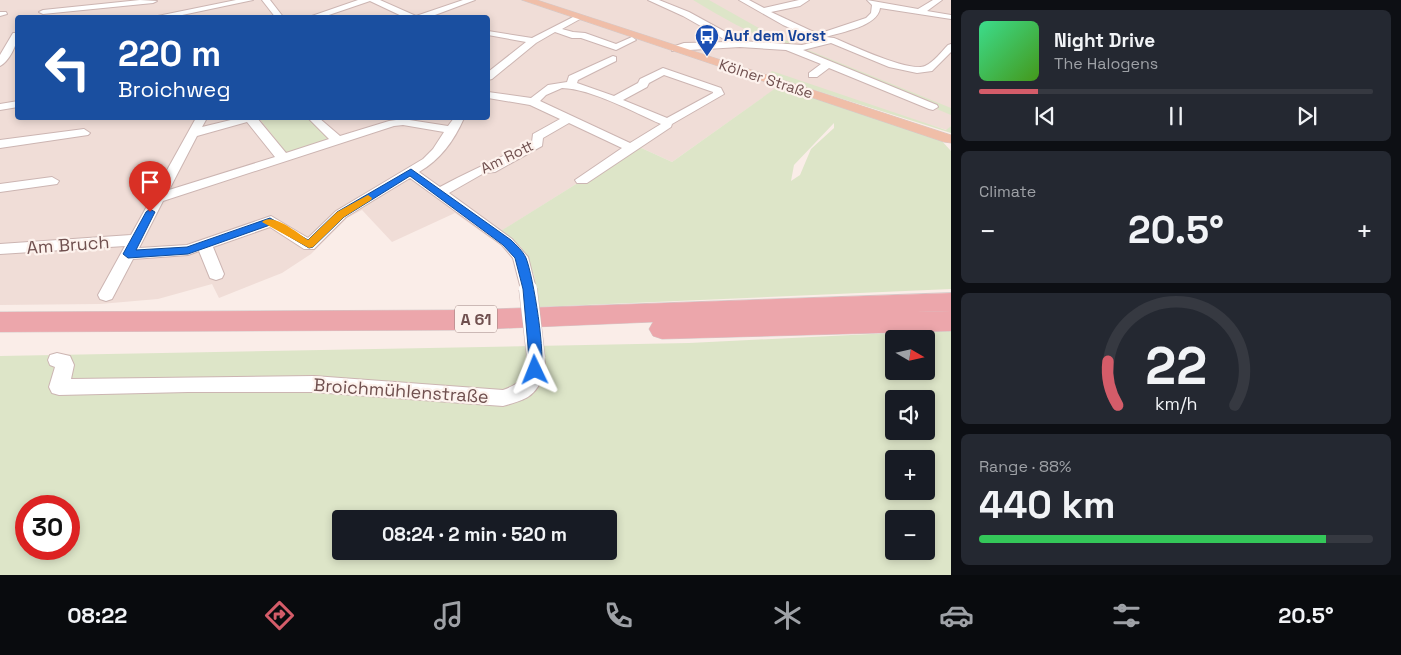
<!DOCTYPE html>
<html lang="en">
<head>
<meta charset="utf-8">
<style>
	:root { --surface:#171b24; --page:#242831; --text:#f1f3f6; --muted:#9ea1a6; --line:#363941; --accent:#d45c69 }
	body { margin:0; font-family:"Space Grotesk",sans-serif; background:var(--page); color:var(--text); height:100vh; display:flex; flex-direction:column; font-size:19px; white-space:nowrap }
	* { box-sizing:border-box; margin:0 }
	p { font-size:16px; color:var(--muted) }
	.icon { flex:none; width:28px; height:28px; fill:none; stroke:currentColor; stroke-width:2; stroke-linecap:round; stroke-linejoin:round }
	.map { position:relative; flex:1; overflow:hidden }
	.panel { display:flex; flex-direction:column; gap:10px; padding:10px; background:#0d0f14; width:450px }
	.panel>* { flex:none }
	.hud { position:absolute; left:15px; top:15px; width:475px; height:105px; border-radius:5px; box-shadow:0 2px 8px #0003; background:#1a4fa0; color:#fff; overflow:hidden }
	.needle { width:32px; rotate:99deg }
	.controls { position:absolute; left:885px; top:330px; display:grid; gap:10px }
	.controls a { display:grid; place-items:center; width:50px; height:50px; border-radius:5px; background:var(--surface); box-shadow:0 2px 8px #0003; font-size:25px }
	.speed { position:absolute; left:15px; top:495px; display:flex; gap:10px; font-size:25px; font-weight:700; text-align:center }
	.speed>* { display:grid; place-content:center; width:65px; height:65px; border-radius:50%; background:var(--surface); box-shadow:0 2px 8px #0003; line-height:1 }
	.speed .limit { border:8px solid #d22; background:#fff; color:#111 }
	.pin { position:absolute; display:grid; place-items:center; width:42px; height:42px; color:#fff; margin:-51px -21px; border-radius:50% 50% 50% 0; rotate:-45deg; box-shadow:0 0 5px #0007 }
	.pin .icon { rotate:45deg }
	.me { position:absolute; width:55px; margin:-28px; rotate:358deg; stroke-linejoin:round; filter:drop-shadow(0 0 4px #0008) }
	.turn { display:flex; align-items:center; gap:18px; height:105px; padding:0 20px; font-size:22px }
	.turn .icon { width:65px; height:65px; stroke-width:2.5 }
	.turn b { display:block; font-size:35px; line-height:42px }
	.big { font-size:38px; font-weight:800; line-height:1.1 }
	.panel .card { flex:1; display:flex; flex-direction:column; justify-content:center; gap:8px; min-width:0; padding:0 18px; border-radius:8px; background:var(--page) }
	.panel .dial { align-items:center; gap:0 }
	.dial svg { height:130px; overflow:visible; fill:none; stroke:var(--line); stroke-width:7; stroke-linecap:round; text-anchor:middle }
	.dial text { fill:var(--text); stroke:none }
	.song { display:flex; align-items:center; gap:15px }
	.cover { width:60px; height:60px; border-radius:8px; background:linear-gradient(135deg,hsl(150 70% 55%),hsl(100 70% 35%)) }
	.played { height:5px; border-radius:2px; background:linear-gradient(90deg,var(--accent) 15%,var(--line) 15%) }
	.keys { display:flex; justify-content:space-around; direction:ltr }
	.heat { display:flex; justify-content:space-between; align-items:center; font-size:28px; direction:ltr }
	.charge { height:8px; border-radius:4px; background:linear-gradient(90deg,#34c759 88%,var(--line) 0) }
	.trip { position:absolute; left:332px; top:510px; width:285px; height:50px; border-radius:5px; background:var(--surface); box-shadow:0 2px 8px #0003; font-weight:800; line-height:50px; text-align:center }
	.tabs { display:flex; height:80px; justify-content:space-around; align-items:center; background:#090b0e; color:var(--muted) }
	.tabs .icon { width:35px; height:35px }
	.tabs .current { color:var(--accent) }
	.tabs b { font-size:22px; color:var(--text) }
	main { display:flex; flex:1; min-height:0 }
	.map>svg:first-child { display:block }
</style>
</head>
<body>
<main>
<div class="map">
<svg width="951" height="575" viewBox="0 0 951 575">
	<rect width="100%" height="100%" fill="#faede8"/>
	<!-- residential -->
	<path fill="#f0ddd7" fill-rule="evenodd" d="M0,0H951V126L947,130L785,82L672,162L637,146L490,238L455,213L392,242L362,210L347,218L311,254L282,273L219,298L212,284L158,299L100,304L0,305ZM18,18H488V118H18Z"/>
	<!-- green -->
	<path fill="#dde5c8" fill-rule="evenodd" d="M693,0H709L757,27L799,46C768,46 720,16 693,0Z
		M808,50L951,108V115L803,53Z
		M772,71L946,130L951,126V133L767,75Z
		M780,85L941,140L951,151V289L539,307L534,275L521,247L499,232L637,146L672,162ZM834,123V128L811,149L800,175L791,181L794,165Z
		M259,118H315L337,139L288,155Z
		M951,330V575H0V356L689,343ZM894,339H926V371H894ZM894,399H926V431H894ZM894,459H926V491H894ZM26,506H69V549H26ZM341,519H609V551H341ZM894,519H926V551H894Z"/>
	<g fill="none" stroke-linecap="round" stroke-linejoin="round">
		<!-- minor casing -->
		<g stroke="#ccb5b2" stroke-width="2">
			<path id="minor" d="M140,0L157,1L153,3L43,14L39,12L43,10Z
				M236,0H253L168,18H148Z
				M262,0H270L284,18H276Z
				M358,0H380L416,16L463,0H475L427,18H406L370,1L320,18H306Z
				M648,0H659L689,12L742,41L802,45L819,41L783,25L739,0H749L764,8L799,0H809L800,6L771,12L818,34L866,18L871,13L872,5L867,0L918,9L933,0H942L927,11L951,15V19L880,8C878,26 842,32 826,37L834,38C851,45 910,73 925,66C934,62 941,52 948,45L951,44V52L932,71L917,73L889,67L831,43L803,50L937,105L938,107L933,110L929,109L829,68L817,77H809V73L821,64L786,50L740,47L672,51V47L684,43L729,42L683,16Z
				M0,12H6L7,14L0,16Z
				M577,15L581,17L580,19L562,29L573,32L585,33L616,44L632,37L636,40L616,50L581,38H572L555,32L536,43L492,79L488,80V72L526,42L488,35V31L532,38Z
				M13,33H18C18,43 9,62 0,66V55Z
				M613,56L616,57V61L578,80L577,83L614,96L638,83L640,79L663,68L721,88L724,94L672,124L671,127L587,183H577L575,180L622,148L569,123L543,138L542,146L495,172L484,173L449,193L512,239L528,257L536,289L534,293L528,295L522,293L513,258L502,245L410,178L346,217L314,249H304L270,227L213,247L224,274L222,278L216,280L210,278L199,251L188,255L133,259L112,299L106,301L100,299L98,295L125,246L0,254V244L131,235L196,118H207L202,127L239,118H257L286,153L329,139L308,118H319L340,136L389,121L403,119L448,126L454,118H464C455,139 440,160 419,172L440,187C471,170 501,158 532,142L533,134L560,119L530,105L488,98V92L531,98L548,85L567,82L569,76ZM664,75L713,92V93L667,118L623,100L647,87L649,83ZM562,88C592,89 633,112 661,124L630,143L540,101L546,95ZM247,122L275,157L169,190L197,136ZM403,125L444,132L433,149L423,159L336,211L308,238L271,216L187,245L139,248L163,201L394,126Z
				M18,101V107L0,110V104Z
				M84,129L90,133L88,135L0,148V140Z
				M52,177L59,181L57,184L0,192V184Z
				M536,351L542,353C550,367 540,391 526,398C519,402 510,404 503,406L314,392H188L59,395L52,393L49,387L55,367L50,365L48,360L50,355L57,353L70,356L74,365L71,379L314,376L503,390C531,380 520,372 530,353Z"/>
		</g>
		<!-- major casing -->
		<g stroke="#d4caca" stroke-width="1">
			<path id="major" d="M522,0H537L951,135V143L944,142Z"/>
		</g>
		<!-- highway casing -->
		<g stroke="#d4caca" stroke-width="1">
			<path id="highway" d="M951,293V311L917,312L951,311V331L662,339L653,336L649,329L653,322L464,330L0,332V312L464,310Z"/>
		</g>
		<!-- minor -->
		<use href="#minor" fill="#fff" fill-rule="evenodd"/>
		<!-- major -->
		<use href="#major" fill="#f0bea8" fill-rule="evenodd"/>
		<!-- highway -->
		<use href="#highway" fill="#eca6ab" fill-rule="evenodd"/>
		<!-- minor-bridge casing -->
		<g stroke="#ccb5b2" stroke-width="19" stroke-linecap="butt">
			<path id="minor-bridge" d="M528,289L536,358"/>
		</g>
		<!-- minor-bridge -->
		<use href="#minor-bridge" stroke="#fff" stroke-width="18"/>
	</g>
	<!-- route -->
	<path fill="#1a73e8" stroke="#114b97" d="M411,169L511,240C516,245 523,251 526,258C533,275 547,359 540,373L535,375L531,373L529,370V358L523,289L515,258L503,245L410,176L344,217L313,247L309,248L270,225L188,254L128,258L123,254L146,212L150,209L155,212L136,250L187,247L270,218L308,240L337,212Z"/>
	<!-- slow -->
	<path fill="#f59e0b" d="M368,195L372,198L371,200L344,217L313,247L309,248L262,222C273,212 297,233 308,240L337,212Z"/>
	<!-- icons -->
	<defs>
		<g id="bus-pin" transform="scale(1.25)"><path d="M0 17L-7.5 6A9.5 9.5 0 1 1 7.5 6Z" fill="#1a4fb4" stroke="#fdf2ed"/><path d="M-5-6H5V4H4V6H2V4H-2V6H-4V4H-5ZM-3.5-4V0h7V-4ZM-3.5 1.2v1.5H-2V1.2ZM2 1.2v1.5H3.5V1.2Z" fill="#fff"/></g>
	</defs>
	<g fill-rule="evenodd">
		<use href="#bus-pin" x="707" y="36"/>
	</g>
	<g text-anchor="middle" stroke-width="4.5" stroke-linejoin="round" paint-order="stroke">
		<!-- far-transit labels -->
		<g font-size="15" font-weight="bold" fill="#164399" stroke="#fdf2ed" text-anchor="start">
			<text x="724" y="41">Auf dem Vorst</text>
		</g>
		<!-- far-street labels -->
		<g font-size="15" fill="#70504f" stroke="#fdf2ed">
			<text transform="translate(766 79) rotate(18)" y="5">Kölner Straße</text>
			<text transform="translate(507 157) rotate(-26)" y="5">Am Rott</text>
		</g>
		<!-- shield labels -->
		<rect fill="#fdf2ed" stroke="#9a817e" stroke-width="1" x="455" y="305.5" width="42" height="27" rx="4"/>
		<g font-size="16" font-weight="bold" fill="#70504f">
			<text x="476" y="325">A 61</text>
		</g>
		<!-- street labels -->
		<g font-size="18" fill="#70504f" stroke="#fdf2ed">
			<text transform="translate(68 245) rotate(-4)" y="6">Am Bruch</text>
			<text transform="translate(401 391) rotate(4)" y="6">Broichmühlenstraße</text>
		</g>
	</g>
</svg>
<div class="controls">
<a><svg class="needle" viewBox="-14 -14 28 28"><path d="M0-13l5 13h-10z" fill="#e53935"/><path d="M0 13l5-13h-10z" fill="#9ea1a6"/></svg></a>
<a><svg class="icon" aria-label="sound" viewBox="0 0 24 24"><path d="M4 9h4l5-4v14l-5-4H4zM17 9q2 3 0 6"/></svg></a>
<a>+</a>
<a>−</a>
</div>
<div class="speed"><div class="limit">30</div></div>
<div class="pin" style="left:150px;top:212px;background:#d93025"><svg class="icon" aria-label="arrive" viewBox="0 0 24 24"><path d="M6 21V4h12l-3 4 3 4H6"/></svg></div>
<svg class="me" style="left:535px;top:370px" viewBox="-20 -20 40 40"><path d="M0-17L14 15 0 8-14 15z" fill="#1a73e8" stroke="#fff" stroke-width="4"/></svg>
<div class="trip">08:24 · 2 min · 520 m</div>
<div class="hud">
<div class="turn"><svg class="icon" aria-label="left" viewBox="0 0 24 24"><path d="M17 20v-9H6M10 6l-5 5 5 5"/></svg><div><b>220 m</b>Broichweg</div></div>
</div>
</div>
<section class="panel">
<div class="card">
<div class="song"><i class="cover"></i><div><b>Night Drive</b><p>The Halogens</p></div></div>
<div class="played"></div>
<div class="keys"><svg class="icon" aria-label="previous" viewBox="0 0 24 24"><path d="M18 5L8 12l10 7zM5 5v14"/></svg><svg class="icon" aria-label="pause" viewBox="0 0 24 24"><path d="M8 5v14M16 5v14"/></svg><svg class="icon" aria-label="next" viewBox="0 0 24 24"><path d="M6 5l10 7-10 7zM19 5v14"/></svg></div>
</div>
<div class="card"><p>Climate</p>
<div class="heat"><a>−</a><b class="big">20.5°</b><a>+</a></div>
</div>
<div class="card dial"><svg viewBox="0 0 100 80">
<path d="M14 69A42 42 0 1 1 86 69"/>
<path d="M14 69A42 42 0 0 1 8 42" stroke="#d45c69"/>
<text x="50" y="56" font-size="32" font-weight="700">22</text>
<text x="50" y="72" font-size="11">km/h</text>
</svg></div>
<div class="card"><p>Range · 88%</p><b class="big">440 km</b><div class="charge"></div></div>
</section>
</main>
<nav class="tabs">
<b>08:22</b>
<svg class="icon current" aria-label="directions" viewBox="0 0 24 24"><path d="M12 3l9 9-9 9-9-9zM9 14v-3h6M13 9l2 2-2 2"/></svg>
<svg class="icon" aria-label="music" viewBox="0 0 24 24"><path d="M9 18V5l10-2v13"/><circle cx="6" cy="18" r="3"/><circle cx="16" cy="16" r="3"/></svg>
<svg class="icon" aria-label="phone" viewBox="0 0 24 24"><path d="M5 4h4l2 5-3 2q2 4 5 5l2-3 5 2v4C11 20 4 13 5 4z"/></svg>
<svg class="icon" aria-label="climate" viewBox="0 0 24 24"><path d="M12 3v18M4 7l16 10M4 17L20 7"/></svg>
<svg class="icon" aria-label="car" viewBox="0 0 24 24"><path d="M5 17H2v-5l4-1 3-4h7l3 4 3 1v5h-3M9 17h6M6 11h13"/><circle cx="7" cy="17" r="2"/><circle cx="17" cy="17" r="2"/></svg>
<svg class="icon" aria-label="filters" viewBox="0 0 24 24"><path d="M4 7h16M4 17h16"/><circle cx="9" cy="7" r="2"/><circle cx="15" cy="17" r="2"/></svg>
<b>20.5°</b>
</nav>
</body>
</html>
